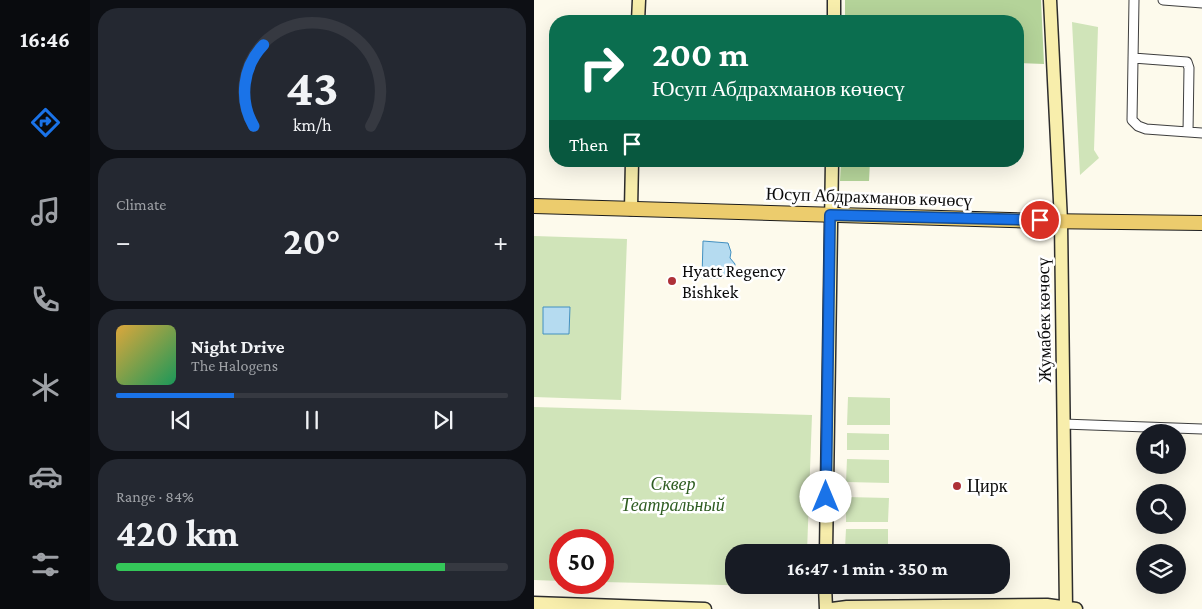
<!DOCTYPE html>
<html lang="en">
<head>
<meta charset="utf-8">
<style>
	:root { --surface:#171b24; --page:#242831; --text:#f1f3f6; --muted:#9ea1a6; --line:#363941; --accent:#1a73e8 }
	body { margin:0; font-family:"Crimson Pro",serif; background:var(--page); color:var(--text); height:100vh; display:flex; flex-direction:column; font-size:19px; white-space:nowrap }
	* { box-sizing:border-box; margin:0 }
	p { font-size:16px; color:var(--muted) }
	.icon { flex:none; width:28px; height:28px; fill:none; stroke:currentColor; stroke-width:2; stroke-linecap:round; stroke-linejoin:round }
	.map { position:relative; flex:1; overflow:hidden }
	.panel { display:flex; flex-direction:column; gap:8px; padding:8px; background:#0d0f14; width:444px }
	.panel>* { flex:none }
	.guide { position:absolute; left:15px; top:15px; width:475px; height:152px; border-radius:20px; box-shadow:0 5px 20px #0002; background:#0b6e4f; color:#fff; overflow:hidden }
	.tools { position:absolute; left:602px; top:424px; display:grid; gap:10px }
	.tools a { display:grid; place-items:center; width:50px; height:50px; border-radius:50%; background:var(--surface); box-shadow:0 5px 20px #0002; font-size:25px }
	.speed { position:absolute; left:15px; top:529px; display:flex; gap:10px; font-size:25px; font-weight:700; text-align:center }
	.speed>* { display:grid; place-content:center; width:65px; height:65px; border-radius:50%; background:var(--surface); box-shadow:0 5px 20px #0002; line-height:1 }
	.speed .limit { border:8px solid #d22; background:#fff; color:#111 }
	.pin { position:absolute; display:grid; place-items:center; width:42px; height:42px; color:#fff; margin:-21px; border:2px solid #fff; border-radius:50%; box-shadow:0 1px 5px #0007 }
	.me { position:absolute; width:55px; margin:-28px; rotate:0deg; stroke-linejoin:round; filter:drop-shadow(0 0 4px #0008) }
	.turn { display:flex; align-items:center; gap:18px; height:105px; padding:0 20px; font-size:22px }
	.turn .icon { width:65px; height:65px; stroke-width:2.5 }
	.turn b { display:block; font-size:35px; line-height:42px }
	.then { display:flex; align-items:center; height:48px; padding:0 20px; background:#0003; gap:10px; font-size:19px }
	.big { font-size:38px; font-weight:700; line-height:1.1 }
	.panel .tile { flex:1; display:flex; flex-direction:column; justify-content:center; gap:8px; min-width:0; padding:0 18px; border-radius:20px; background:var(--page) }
	.panel .dial { align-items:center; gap:0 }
	.dial svg { height:130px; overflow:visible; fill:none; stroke:var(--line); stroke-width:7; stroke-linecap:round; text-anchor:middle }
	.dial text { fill:var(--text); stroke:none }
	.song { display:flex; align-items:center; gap:15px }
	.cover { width:60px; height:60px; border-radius:8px; background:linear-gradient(135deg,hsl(40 70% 55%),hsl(150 70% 35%)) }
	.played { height:5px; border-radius:2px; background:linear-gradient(90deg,var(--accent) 30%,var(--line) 30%) }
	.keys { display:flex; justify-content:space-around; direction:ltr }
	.heat { display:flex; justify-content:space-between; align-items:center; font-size:28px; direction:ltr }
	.charge { height:8px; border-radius:4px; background:linear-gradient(90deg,#34c759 84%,var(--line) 0) }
	.trip { position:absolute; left:191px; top:544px; width:285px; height:50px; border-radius:20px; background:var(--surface); box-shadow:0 5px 20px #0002; font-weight:700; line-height:50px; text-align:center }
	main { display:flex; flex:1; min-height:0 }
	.menu { display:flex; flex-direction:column; width:90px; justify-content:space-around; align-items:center; background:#090b0e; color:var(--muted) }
	.menu .icon { width:35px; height:35px }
	.menu .active { color:var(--accent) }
	.menu b { font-size:22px; color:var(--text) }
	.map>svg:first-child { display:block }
</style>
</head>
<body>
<main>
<nav class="menu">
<b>16:46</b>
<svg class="icon active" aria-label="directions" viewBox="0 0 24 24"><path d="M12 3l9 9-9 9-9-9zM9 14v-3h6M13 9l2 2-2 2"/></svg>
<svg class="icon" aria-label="music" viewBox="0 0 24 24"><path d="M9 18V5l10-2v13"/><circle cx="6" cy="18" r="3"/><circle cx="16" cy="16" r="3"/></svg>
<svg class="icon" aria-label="phone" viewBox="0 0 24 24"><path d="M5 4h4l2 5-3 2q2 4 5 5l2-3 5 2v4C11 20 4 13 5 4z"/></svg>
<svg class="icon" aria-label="climate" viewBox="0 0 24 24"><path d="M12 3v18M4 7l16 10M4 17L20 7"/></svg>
<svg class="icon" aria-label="car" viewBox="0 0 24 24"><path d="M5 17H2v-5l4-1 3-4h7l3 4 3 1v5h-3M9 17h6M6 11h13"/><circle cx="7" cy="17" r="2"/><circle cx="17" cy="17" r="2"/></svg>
<svg class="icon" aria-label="filters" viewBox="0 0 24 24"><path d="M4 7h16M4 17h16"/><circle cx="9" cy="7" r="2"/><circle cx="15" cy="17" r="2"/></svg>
</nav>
<section class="panel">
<div class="tile dial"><svg viewBox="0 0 100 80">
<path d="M14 69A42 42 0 1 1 86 69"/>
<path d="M14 69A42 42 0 0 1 20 19" stroke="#1a73e8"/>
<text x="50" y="56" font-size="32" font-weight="700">43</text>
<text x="50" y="72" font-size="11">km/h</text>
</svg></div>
<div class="tile"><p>Climate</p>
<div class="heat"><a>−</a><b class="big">20°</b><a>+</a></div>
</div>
<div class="tile">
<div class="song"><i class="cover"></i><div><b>Night Drive</b><p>The Halogens</p></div></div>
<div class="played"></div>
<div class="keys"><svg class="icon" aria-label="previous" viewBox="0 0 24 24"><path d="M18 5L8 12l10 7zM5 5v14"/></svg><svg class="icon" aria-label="pause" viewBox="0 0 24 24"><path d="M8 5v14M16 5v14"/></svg><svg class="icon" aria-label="next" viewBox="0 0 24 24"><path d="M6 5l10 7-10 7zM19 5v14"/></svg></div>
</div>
<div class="tile"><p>Range · 84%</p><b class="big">420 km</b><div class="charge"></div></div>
</section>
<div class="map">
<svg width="669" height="609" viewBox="0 0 669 609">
	<rect width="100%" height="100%" fill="#fdfaec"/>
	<!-- green -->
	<path fill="#d0e4b9" d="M538,22L564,27L560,150L565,158L546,175Z
		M0,236L93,239L87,400L0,397Z
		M314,397L356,398V425H313Z
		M0,407L278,415L273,552H200V585H272V587L69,582V540H26V581L0,580Z
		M313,433L355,434V450H313Z
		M313,459L355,460V483L312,482Z
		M312,497L355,498L354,522H312Z
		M312,529H354V548H311Z"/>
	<!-- forest -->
	<path fill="#b4d399" d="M311,0H507L510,64L484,63V21H311Z
		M307,161H336L335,181H306Z"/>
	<!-- water -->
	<path fill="#b5dbf0" stroke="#4390c0" d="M169,241L194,243L197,252L196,258L201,264C200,282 181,278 168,278Z
		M9,307H36L35,334H9Z"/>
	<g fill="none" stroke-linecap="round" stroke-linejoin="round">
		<!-- street casing -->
		<g stroke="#3e3e3e" stroke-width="11">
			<path id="street" d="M600,0L598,120L604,126L612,129L669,133
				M629,0L669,3
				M599,58L653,62L655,68L654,132
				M529,424L669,429"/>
		</g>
		<!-- secondary casing -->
		<g stroke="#2d2d2d" stroke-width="15">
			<path id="secondary" d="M516,0L527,221L532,609
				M104,21L105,0
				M300,21V0
				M97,209L98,161
				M292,552L298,161
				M291,585L292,609
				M0,603L171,609
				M298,609L313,607L513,605L542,609"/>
		</g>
		<!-- primary casing -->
		<g stroke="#1c1c1c" stroke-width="16">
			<path id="primary" d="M0,206L507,221L669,223"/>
		</g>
		<!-- street -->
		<use href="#street" stroke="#fff" stroke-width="9"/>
		<!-- secondary -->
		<use href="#secondary" stroke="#f8eeac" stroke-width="12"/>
		<!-- primary -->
		<use href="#primary" stroke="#eccc6d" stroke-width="14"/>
	</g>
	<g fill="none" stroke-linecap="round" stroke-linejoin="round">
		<!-- route casing -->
		<g stroke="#114b97" stroke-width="12">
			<path id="route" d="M292,497L296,215L506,220"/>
		</g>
		<!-- route -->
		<use href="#route" stroke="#1a73e8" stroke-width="9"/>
	</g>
	<!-- markers -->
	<g fill="#ae3138" stroke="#fff" stroke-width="2">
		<circle cx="138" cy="281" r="5"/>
		<circle cx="423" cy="486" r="5"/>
	</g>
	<g text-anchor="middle" stroke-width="5" stroke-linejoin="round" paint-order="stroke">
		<!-- street labels -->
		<g font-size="18" fill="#0b0b0b" stroke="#fff">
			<text transform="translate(335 197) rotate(2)" y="6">Юсуп Абдрахманов көчөсү</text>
			<text transform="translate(510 320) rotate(-91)" y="6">Жумабек көчөсү</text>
		</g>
		<!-- poi labels -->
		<g font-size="18" fill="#0b0b0b" stroke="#fff" text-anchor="start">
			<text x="148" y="277">Hyatt Regency<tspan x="148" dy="21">Bishkek</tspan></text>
			<text x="433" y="492">Цирк</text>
		</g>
		<!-- park labels -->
		<g font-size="18" font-style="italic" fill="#2f5d22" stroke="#fff">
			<text x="139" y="490">Сквер<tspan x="139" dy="21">Театральный</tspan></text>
		</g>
	</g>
</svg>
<div class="tools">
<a><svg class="icon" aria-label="sound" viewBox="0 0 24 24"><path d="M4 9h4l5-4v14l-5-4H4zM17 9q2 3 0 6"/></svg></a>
<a><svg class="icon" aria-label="search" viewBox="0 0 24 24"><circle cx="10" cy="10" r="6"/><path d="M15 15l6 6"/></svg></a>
<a><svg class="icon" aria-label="layers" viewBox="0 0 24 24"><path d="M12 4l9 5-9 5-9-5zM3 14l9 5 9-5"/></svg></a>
</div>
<div class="speed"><div class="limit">50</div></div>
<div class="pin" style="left:506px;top:220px;background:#d93025"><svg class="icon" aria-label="arrive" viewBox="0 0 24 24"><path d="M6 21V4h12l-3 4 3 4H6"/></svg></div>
<svg class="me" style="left:292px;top:497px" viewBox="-20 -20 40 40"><circle r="19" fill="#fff"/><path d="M0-13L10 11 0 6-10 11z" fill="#1a73e8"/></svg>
<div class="trip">16:47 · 1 min · 350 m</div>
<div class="guide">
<div class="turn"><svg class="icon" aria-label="right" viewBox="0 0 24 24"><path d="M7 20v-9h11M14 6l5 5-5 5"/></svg><div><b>200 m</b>Юсуп Абдрахманов көчөсү</div></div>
<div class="then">Then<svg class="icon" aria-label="arrive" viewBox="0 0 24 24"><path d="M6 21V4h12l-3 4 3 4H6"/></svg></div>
</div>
</div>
</main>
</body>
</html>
